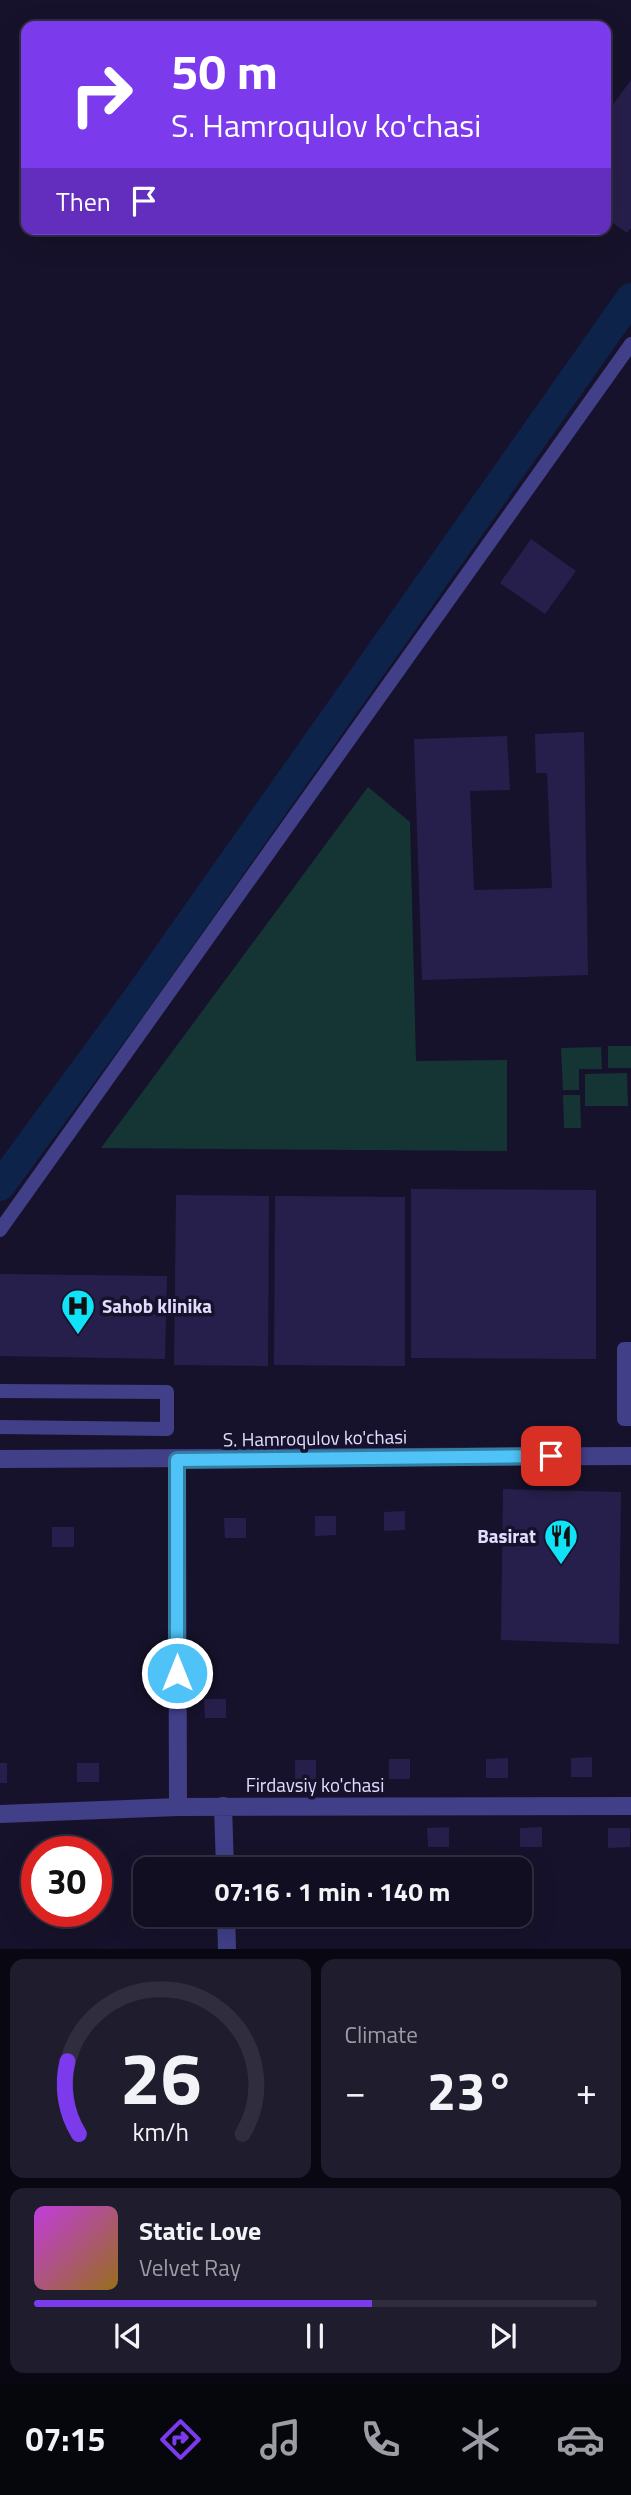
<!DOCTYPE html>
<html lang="en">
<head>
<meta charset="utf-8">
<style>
	:root { --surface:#100e20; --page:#1e1c2d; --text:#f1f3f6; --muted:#9c9ca5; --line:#302e3e; --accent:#7c3aed }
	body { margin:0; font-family:"Titillium Web",sans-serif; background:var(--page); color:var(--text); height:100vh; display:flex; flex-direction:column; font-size:26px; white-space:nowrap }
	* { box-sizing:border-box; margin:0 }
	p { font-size:23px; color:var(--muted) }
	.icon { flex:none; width:38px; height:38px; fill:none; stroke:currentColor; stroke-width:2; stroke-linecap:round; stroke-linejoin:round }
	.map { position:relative; height:1949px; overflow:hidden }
	.side { display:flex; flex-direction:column; gap:10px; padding:10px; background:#090812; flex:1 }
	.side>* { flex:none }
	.banner { position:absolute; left:21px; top:21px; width:590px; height:214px; border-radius:14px; box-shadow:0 7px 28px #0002,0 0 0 2px var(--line); background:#7c3aed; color:#fff; overflow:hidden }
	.speed { position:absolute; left:21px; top:1836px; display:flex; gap:14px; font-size:35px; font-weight:700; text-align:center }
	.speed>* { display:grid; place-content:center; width:91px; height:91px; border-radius:50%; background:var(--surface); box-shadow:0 7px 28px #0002,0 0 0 2px var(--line); line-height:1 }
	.speed .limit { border:10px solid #d22; background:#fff; color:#111 }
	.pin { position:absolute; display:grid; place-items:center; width:60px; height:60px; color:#fff; margin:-30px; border-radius:14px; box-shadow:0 4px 10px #0006 }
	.me { position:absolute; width:77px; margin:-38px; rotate:0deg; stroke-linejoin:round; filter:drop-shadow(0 0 5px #0008) }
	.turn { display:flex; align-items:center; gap:24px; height:147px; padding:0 35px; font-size:32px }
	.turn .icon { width:91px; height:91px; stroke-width:2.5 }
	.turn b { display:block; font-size:49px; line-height:60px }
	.then { display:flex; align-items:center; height:66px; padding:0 35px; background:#0003; gap:14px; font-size:26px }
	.big { font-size:52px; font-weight:700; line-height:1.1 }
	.side .card { flex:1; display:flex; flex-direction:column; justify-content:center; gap:10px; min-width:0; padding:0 24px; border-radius:14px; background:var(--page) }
	.side .dial { align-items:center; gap:0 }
	.dial svg { height:182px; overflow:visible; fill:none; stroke:var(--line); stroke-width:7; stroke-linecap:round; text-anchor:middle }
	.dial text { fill:var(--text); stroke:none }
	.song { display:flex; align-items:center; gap:21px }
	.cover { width:84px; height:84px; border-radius:10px; background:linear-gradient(135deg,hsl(290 70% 55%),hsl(40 70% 35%)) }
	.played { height:7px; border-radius:4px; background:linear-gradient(90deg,var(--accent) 60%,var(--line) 60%) }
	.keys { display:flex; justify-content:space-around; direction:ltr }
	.heat { display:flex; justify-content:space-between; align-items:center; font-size:38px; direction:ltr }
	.side .tiles { flex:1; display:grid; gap:10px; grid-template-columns:1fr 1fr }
	.card:last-child { grid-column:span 2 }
	.trip { position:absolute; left:133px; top:1857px; width:399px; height:70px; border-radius:14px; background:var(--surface); box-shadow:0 7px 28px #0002,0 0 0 2px var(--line); font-weight:700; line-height:70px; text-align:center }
	.tabs { display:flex; height:112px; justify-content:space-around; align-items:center; background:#06060d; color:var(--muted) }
	.tabs .icon { width:49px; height:49px }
	.tabs .on { color:var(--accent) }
	.tabs b { font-size:32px; color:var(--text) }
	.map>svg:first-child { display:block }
</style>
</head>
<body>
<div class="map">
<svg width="631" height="1949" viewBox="0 0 631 1949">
	<rect width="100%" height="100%" fill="#16122b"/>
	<!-- green -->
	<path fill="#153534" d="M368,787L410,822L416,1061L507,1060V1151L101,1148Z
		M608,1046H631V1068H608Z
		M601,1047L602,1069H579V1090H563L561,1048Z
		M627,1073L628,1106H585V1074Z
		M563,1095H580L581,1128H564Z"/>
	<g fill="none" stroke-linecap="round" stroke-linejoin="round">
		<!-- canal -->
		<path stroke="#0d2349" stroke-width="30" d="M0,1186L137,999L631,298"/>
	</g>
	<!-- building -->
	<path fill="#271f4b" d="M631,80V228L627,233L606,218V114Z
		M531,539L576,571L545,614L500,583Z
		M584,732L588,975L422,980L414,739L507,736L510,790L470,791L474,890L552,888L547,773H536L535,734Z
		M411,1189L596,1190V1359L411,1358Z
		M176,1195L269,1196L268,1366L174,1365Z
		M275,1196L405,1197V1366L274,1365Z
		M0,1274L167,1276L165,1359L0,1356Z
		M503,1489L621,1492L619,1644L501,1640Z
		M405,1511V1530L384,1531V1512Z
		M315,1516H336V1535L315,1536Z
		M224,1518H246V1538H225Z
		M52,1527H74V1547H52Z
		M204,1699H226V1718H205Z
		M592,1757V1777H571V1758Z
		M508,1758V1778H486V1759Z
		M389,1759H410V1779H389Z
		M295,1760H316V1780H295Z
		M0,1763H7V1783H0Z
		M77,1763H99V1782H77Z
		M449,1827V1847H428L427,1828Z
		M542,1827V1847H520V1828Z
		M608,1828H630V1847L608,1848Z
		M203,1859V1869H181V1860Z"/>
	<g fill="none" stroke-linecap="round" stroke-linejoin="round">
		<!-- service -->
		<path stroke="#413f88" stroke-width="14" d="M0,1230L631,344
			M631,1349H624V1419H631
			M0,1391L167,1392V1429L0,1427"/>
		<!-- minor -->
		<path stroke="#413f88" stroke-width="18" d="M0,1459L631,1456
			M177,1460L178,1807
			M223,1806L225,1869
			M0,1814L178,1807L631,1806
			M226,1914L227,1949"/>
	</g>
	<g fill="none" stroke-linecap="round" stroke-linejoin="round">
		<!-- route casing -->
		<g stroke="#337fa1" stroke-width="18">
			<path id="route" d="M177,1673V1460L551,1456"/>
		</g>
		<!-- route -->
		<use href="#route" stroke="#4fc3f7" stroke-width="12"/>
	</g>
	<!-- icons -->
	<defs>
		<g id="hospital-pin" transform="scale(1.75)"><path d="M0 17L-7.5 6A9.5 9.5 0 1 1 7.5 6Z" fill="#10e2f8" stroke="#16122b"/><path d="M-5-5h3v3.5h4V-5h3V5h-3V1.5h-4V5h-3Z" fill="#111"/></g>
		<g id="restaurant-pin" transform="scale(1.75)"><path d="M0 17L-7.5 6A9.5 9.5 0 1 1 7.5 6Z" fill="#10e2f8" stroke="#16122b"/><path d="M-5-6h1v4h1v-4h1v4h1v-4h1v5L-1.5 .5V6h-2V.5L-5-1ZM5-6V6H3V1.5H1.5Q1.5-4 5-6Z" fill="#111"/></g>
	</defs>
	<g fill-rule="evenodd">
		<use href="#hospital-pin" x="78" y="1306"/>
		<use href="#restaurant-pin" x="561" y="1536"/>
	</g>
	<g text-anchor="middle" stroke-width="7" stroke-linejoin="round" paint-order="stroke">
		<!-- poi labels -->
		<g font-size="19" font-weight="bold" fill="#e1ddfe" stroke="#16122b" text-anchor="start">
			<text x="102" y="1313">Sahob klinika</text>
			<text x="536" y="1543" text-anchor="end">Basirat</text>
		</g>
		<!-- street labels -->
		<g font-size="19" fill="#e1ddfe" stroke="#16122b">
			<text transform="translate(315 1438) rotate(-1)" y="7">S. Hamroqulov ko'chasi</text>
			<text x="315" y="1792">Firdavsiy ko'chasi</text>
		</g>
	</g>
</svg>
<div class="speed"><div class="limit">30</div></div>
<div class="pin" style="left:551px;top:1456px;background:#d93025"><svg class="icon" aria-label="arrive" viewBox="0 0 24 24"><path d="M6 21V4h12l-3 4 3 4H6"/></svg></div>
<svg class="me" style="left:177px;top:1673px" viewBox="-20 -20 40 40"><circle r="17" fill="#4fc3f7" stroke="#fff" stroke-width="3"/><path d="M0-11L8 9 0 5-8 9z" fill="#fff"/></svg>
<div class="trip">07:16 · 1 min · 140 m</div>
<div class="banner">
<div class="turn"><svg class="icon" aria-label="right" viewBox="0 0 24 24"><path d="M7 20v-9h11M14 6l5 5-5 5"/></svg><div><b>50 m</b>S. Hamroqulov ko'chasi</div></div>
<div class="then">Then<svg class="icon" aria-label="arrive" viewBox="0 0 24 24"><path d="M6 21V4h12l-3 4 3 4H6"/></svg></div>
</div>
</div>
<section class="side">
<div class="tiles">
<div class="card dial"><svg viewBox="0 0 100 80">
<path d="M14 69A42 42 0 1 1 86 69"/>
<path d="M14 69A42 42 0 0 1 9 37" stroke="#7c3aed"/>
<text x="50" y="56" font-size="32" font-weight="700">26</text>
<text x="50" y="72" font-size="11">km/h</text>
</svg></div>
<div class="card"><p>Climate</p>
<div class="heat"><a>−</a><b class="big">23°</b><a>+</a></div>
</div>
<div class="card">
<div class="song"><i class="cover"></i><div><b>Static Love</b><p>Velvet Ray</p></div></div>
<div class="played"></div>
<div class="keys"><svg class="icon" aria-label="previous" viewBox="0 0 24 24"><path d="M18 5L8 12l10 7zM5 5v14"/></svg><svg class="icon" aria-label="pause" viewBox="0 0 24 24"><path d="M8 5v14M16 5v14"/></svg><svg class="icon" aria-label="next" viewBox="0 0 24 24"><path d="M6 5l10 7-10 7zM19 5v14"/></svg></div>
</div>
</div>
</section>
<nav class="tabs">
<b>07:15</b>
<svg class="icon on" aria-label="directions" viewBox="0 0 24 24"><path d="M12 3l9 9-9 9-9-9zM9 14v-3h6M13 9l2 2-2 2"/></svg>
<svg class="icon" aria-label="music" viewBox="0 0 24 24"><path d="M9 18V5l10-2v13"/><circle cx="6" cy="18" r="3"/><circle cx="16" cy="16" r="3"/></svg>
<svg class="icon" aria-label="phone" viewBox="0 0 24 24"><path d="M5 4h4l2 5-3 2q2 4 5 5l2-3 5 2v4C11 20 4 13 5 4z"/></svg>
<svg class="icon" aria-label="climate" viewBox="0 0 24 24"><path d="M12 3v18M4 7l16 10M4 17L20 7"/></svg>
<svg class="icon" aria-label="car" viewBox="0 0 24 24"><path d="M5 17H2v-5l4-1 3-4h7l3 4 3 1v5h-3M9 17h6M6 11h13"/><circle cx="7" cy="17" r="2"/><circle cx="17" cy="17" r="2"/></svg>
</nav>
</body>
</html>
